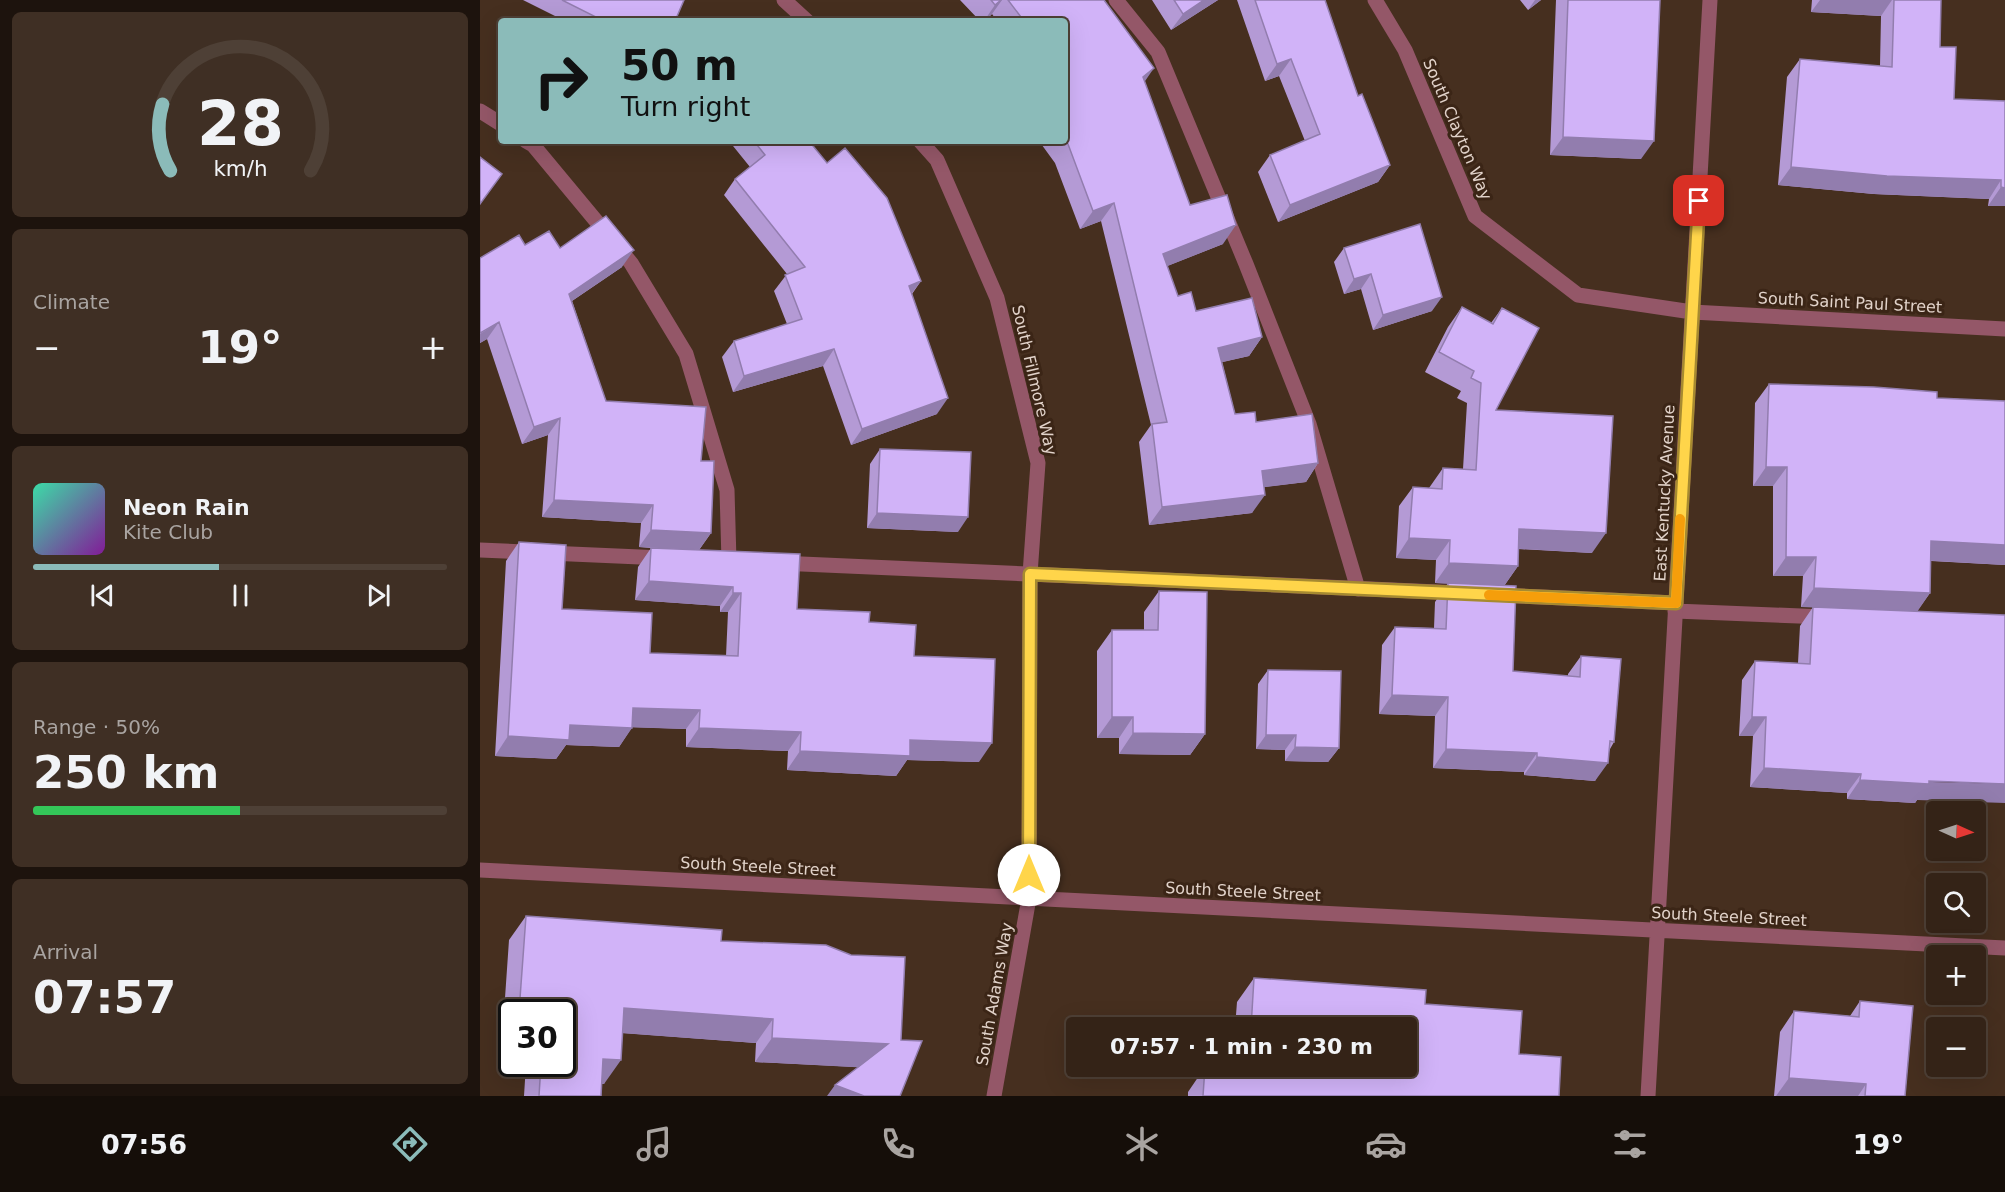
<!DOCTYPE html>
<html lang="en">
<head>
<meta charset="utf-8">
<style>
	:root { --surface:#342317; --page:#3f2f24; --text:#f1f3f6; --muted:#a9a4a1; --line:#4e4036; --accent:#8bbbb9 }
	body { margin:0; font-family:"DejaVu Sans",sans-serif; background:var(--page); color:var(--text); height:100vh; display:flex; flex-direction:column; font-size:22px; white-space:nowrap }
	* { box-sizing:border-box; margin:0 }
	p { font-size:20px; color:var(--muted) }
	.icon { flex:none; width:33px; height:33px; fill:none; stroke:currentColor; stroke-width:2; stroke-linecap:round; stroke-linejoin:round }
	.map { position:relative; flex:1; overflow:hidden }
	.drawer { display:flex; flex-direction:column; gap:12px; padding:12px; background:#1d130d; width:480px }
	.drawer>* { flex:none }
	.guide { position:absolute; left:18px; top:18px; width:570px; height:126px; border-radius:6px; box-shadow:0 6px 24px #0002,0 0 0 2px var(--line); background:#8bbbb9; color:#111; overflow:hidden }
	.needle { width:39px; rotate:93deg }
	.controls { position:absolute; left:1446px; top:801px; display:grid; gap:12px }
	.controls a { display:grid; place-items:center; width:60px; height:60px; border-radius:6px; background:var(--surface); box-shadow:0 6px 24px #0002,0 0 0 2px var(--line); font-size:30px }
	.speed { position:absolute; left:18px; top:999px; display:flex; gap:12px; font-size:30px; font-weight:700; text-align:center }
	.speed>* { display:grid; place-content:center; width:78px; height:78px; border-radius:50%; background:var(--surface); box-shadow:0 6px 24px #0002,0 0 0 2px var(--line); line-height:1 }
	.speed .limit { border:3px solid #111; border-radius:9px; background:#fff; color:#111 }
	.pin { position:absolute; display:grid; place-items:center; width:51px; height:51px; color:#fff; margin:-26px; border-radius:12px; box-shadow:0 3px 9px #0006 }
	.me { position:absolute; width:66px; margin:-33px; rotate:0deg; stroke-linejoin:round; filter:drop-shadow(0 0 4px #0008) }
	.turn { display:flex; align-items:center; gap:21px; height:126px; padding:0 24px; font-size:27px }
	.turn .icon { width:78px; height:78px; stroke-width:2.5 }
	.turn b { display:block; font-size:42px; line-height:51px }
	.big { font-size:45px; font-weight:800; line-height:1.1 }
	.drawer .tile { flex:1; display:flex; flex-direction:column; justify-content:center; gap:9px; min-width:0; padding:0 21px; border-radius:9px; background:var(--page) }
	.drawer .dial { align-items:center; gap:0 }
	.dial svg { height:156px; overflow:visible; fill:none; stroke:var(--line); stroke-width:7; stroke-linecap:round; text-anchor:middle }
	.dial text { fill:var(--text); stroke:none }
	.song { display:flex; align-items:center; gap:18px }
	.cover { width:72px; height:72px; border-radius:9px; background:linear-gradient(135deg,hsl(160 70% 55%),hsl(290 70% 35%)) }
	.played { height:6px; border-radius:3px; background:linear-gradient(90deg,var(--accent) 45%,var(--line) 45%) }
	.keys { display:flex; justify-content:space-around; direction:ltr }
	.heat { display:flex; justify-content:space-between; align-items:center; font-size:33px; direction:ltr }
	.charge { height:9px; border-radius:4px; background:linear-gradient(90deg,#34c759 50%,var(--line) 0) }
	.trip { position:absolute; left:586px; top:1017px; width:351px; height:60px; border-radius:6px; background:var(--surface); box-shadow:0 6px 24px #0002,0 0 0 2px var(--line); font-weight:800; line-height:60px; text-align:center }
	.tab-bar { display:flex; height:96px; justify-content:space-around; align-items:center; background:#150e09; color:var(--muted) }
	.tab-bar .icon { width:42px; height:42px }
	.tab-bar .current { color:var(--accent) }
	.tab-bar b { font-size:27px; color:var(--text) }
	main { display:flex; flex:1; min-height:0 }
	.map>svg:first-child { display:block }
</style>
</head>
<body>
<main>
<section class="drawer">
<div class="tile dial"><svg viewBox="0 0 100 80">
<path d="M14 69A42 42 0 1 1 86 69"/>
<path d="M14 69A42 42 0 0 1 10 35" stroke="#8bbbb9"/>
<text x="50" y="56" font-size="32" font-weight="700">28</text>
<text x="50" y="72" font-size="11">km/h</text>
</svg></div>
<div class="tile"><p>Climate</p>
<div class="heat"><a>−</a><b class="big">19°</b><a>+</a></div>
</div>
<div class="tile">
<div class="song"><i class="cover"></i><div><b>Neon Rain</b><p>Kite Club</p></div></div>
<div class="played"></div>
<div class="keys"><svg class="icon" aria-label="previous" viewBox="0 0 24 24"><path d="M18 5L8 12l10 7zM5 5v14"/></svg><svg class="icon" aria-label="pause" viewBox="0 0 24 24"><path d="M8 5v14M16 5v14"/></svg><svg class="icon" aria-label="next" viewBox="0 0 24 24"><path d="M6 5l10 7-10 7zM19 5v14"/></svg></div>
</div>
<div class="tile"><p>Range · 50%</p><b class="big">250 km</b><div class="charge"></div></div>
<div class="tile"><p>Arrival</p><b class="big">07:57</b></div>
</section>
<div class="map">
<svg width="1525" height="1096" viewBox="0 0 1525 1096">
	<rect width="100%" height="100%" fill="#462f1f"/>
	<g fill="none" stroke-linecap="round" stroke-linejoin="round">
		<!-- service -->
		<path stroke="#945768" stroke-width="15" d="M636,0L678,52L766,264L829,424L878,589
			M0,111L21,124
			M46,141L53,145L151,263L206,354L247,490L249,561
			M0,550L183,558
			M299,563L980,593
			M1016,595L1196,603
			M1195,611L1345,617"/>
		<!-- minor -->
		<path stroke="#945768" stroke-width="15" d="M304,0L327,21
			M895,0L925,50L995,216L1098,295L1212,312L1525,329
			M440,141L457,160L517,298L558,463L550,574L549,898L514,1096
			M0,870L1525,948
			M1168,1096L1230,0"/>
	</g>
	<!-- wall -->
	<path fill="#b49ad5" d="M43,0H204L195,21H85Z
		M480,0H624L664,82L710,205L743,244L687,266L698,296L716,311L782,337L769,356L742,362L755,414L776,422L838,463L826,482L784,487L772,513L669,525L659,442L671,425L621,221L600,229L575,163L559,141H585V21H517L512,14L505,21H500Z
		M672,0H738L691,30Z
		M757,0H845L878,96L910,165L898,182L798,222L778,172L790,155L825,141L799,76L785,81Z
		M1040,0H1061L1048,10Z
		M1076,0H1180L1161,159L1070,155Z
		M1332,0H1461L1460,47L1474,99L1525,101V206H1508L1509,199L1394,194L1298,185L1307,77L1320,59L1400,66L1401,16L1331,12Z
		M249,141H329L441,281L432,294L457,414L371,445L343,366L253,392L242,357L254,341L307,324L294,291L307,274L244,195L255,179L270,167Z
		M80,248L142,267L92,301L126,401L221,461L231,533L219,550L317,609L389,622L434,656L499,762L427,760L416,776L307,770L308,751L206,747V729L152,727L139,747L86,745L76,759L15,756L26,561L39,542L82,609L170,653L246,656L248,612H240V606L155,600L158,567L171,548L159,547L161,523L62,517L68,435L42,444L7,339L0,343V258Z
		M864,248L952,311L893,330L881,289L864,294L854,262Z
		M982,307L1011,323L1022,308L1016,410L1112,553L1038,549V566L1024,586L955,583L956,560L916,558L919,506L933,487L949,488L963,468L983,469L987,403L977,398L981,391L945,372L968,327Z
		M1289,384L1457,398L1525,401V565L1451,561L1450,593L1437,611V800L1435,803L1367,799V793L1270,787L1273,736H1259L1262,680L1275,661L1318,663L1320,626L1333,607H1321L1323,576H1293V486H1273L1275,403Z
		M400,449L478,532L387,528L390,464Z
		M968,583L1033,671L1088,676V674L1101,656L1134,742L1130,749L1115,781L1044,775V772L953,768L955,716L899,714L902,645L915,627L954,628L955,602Z
		M679,591L725,734L710,755L639,754V738H617V651L632,630H664V612Z
		M788,670L859,748L848,762L805,761V750L776,749L778,684Z
		M46,916L241,941L377,1067L275,1062L276,1043L143,1033L124,1084H122L121,1096H44L46,1064H82V1012H32V1057L21,1056L29,940Z
		M774,978L945,1004L1039,1054L1079,1096H708V1092L725,1067L753,1069V1066H927V1028H755L757,1002Z
		M1380,1001L1425,1096H1294L1300,1032L1314,1011L1370,1016Z"/>
	<!-- shaded-wall -->
	<path fill="#927dae" d="M521,0H522L512,14L504,21L515,5Z
		M724,0H738L691,30L703,14Z
		M1055,0H1061L1048,10Z
		M1340,0H1412L1401,16L1331,12Z
		M811,59L799,76L785,81L797,64Z
		M674,68L661,87L663,77Z
		M1083,137L1174,141L1161,159L1070,155Z
		M910,165L898,182L798,222L810,205Z
		M1311,167L1521,180L1509,199L1394,194L1298,185Z
		M1521,187L1525,188V206H1508Z
		M634,203L621,221L600,229L613,211Z
		M756,225L743,244L670,273L683,254Z
		M154,250L142,267L77,311L89,294Z
		M891,274L881,289L864,294L874,279Z
		M441,281L429,297V286Z
		M962,297L952,311L893,330L903,315Z
		M19,322L7,339L0,343V334Z
		M782,337L769,356L726,366L738,348Z
		M354,349L343,366L253,392L264,376Z
		M468,398L457,414L371,445L382,429Z
		M80,418L68,435L42,444L54,427Z
		M838,463L826,482L769,489L782,471Z
		M1286,467H1307L1293,486H1273Z
		M785,495L772,513L669,525L682,507Z
		M74,500L173,505L161,523L62,517Z
		M397,513L488,517L478,532L387,528Z
		M1039,529L1126,533L1112,553L1025,548Z
		M171,530L231,533L219,550L159,547Z
		M929,538L970,540L956,560L916,558Z
		M1451,541L1525,545V565L1438,560Z
		M1306,557H1336L1323,576H1293Z
		M969,563L1038,566L1024,586L955,583Z
		M169,581L253,587L240,606L155,600Z
		M1334,588L1450,593L1437,612L1321,607Z
		M253,593H261L248,612H240Z
		M912,695L968,697L955,716L899,714Z
		M153,708L220,710L206,729L140,727Z
		M632,717H653L639,738H617Z
		M1272,717H1286L1273,736H1259Z
		M90,725L152,728L139,747L86,745L76,759L15,756L28,736Z
		M219,728L321,732L308,751L206,747Z
		M653,733L725,734L710,755L639,754Z
		M786,735H816L805,750L776,749Z
		M430,740L512,743L499,762L427,760L416,776L307,770L320,751Z
		M815,747L859,748L848,762L805,761Z
		M966,749L1057,753L1044,772L953,768Z
		M1057,757L1128,763L1115,781L1044,775Z
		M1284,768L1381,774L1367,793L1270,787Z
		M1380,780L1525,784V803L1437,800L1435,803L1367,799Z
		M144,1008L293,1019L276,1043L127,1032Z
		M292,1038L408,1044L391,1068L275,1062Z
		M32,1041V1057L21,1056Z
		M123,1059L141,1060L124,1084L106,1083Z
		M1309,1078L1386,1084L1378,1096H1296Z
		M355,1085L384,1096H347Z"/>
	<!-- building -->
	<path fill="#d1b3f8" stroke="#927dae" stroke-width="1.5" d="M82,0H204L195,21H119L120,19Z
		M511,0H521L515,5Z
		M528,0H624L674,68L663,77L710,205L747,195L756,225L683,254L698,296L711,292L716,311L772,298L782,337L738,348L755,414L775,412L776,422L832,414L838,463L782,471L785,495L682,507L672,424L687,422L634,203L613,211L588,144L585,140V80L586,78L585,77V21H544Z
		M694,0H724L703,14Z
		M775,0H845L878,96L882,94L910,165L810,205L790,155L840,134L811,59L797,64Z
		M1088,0H1180L1174,141L1083,137Z
		M1414,0H1461L1460,47H1476L1474,99L1525,101V188L1521,187V180L1407,176L1311,167L1320,59L1412,67Z
		M274,141H329L347,163L365,148L407,198L441,281L429,286L468,398L382,429L354,349L264,376L254,341L322,319L305,275L325,267L255,179L285,155Z
		M0,157L22,174L0,204Z
		M126,216L154,250L89,294L126,401L226,407L221,461H234L231,533L171,530L173,505L74,500L80,418L54,427L19,322L0,333V258L39,235L45,245L69,231L80,248Z
		M940,224L962,297L903,315L891,274L874,279L864,248Z
		M982,307L1013,324L1022,308L1059,328L1016,410L1133,416L1126,533L1039,529L1038,566L969,563L970,540L929,538L933,487L962,489L963,468L996,470L1001,383L991,378L994,371L959,352Z
		M1289,384L1394,387L1457,392V398L1525,401V545L1451,541L1450,593L1334,588L1336,557H1306L1307,467H1286Z
		M400,449L491,452L488,517L397,513Z
		M39,542L86,545L82,609L172,613L170,653L258,656L261,593H253V587L169,581L171,548L320,554L317,609L390,612L389,622L436,625L434,656L515,659L512,743L430,740V756L320,751L321,732L219,728L220,710L153,708L152,728L90,725L89,740L28,736Z
		M968,583L1036,586L1033,671L1100,677L1101,656L1141,659L1134,742L1130,741L1128,763L1057,757V753L966,749L968,697L912,695L915,627L966,629Z
		M679,591L727,592L725,734L653,733V717H632V630H678Z
		M1333,607L1525,615V784L1449,781V784L1380,780L1381,774L1284,768L1286,717H1272L1275,661L1330,664Z
		M788,670L861,671L859,748L815,747L816,735H786Z
		M46,916L242,930L241,941L346,945L371,955L425,957L421,1040L442,1041L420,1096H384L355,1085L408,1044L292,1038L293,1019L144,1008L141,1060L123,1059L121,1096H59L61,1064H82V1012H39Z
		M774,978L946,990L945,1004L1042,1011L1039,1054L1081,1057L1079,1096H723L725,1067L768,1070L769,1066H927V1028H771Z
		M1380,1001L1433,1006L1425,1096H1385L1386,1084L1309,1078L1314,1011L1379,1017Z"/>
	<g fill="none" stroke-linecap="round" stroke-linejoin="round">
		<!-- route casing -->
		<g stroke="#a68a30" stroke-width="15">
			<path id="route" d="M549,875L550,574L1196,603L1219,201"/>
		</g>
		<!-- route -->
		<use href="#route" stroke="#ffd54a" stroke-width="10"/>
		<!-- slow -->
		<path stroke="#f59e0b" stroke-width="10" d="M1009,595L1196,603L1200,519"/>
	</g>
	<g text-anchor="middle" stroke-width="6" stroke-linejoin="round" paint-order="stroke">
		<!-- street labels -->
		<g font-size="16" fill="#e2d3ca" stroke="#3b2516">
			<text transform="translate(978 129) rotate(67)" y="6">South Clayton Way</text>
			<text transform="translate(1370 302) rotate(3)" y="6">South Saint Paul Street</text>
			<text transform="translate(555 380) rotate(77)" y="6">South Fillmore Way</text>
			<text transform="translate(1184 493) rotate(-87)" y="6">East Kentucky Avenue</text>
			<text transform="translate(278 866) rotate(3)" y="6">South Steele Street</text>
			<text transform="translate(763 891) rotate(3)" y="6">South Steele Street</text>
			<text transform="translate(1249 916) rotate(3)" y="6">South Steele Street</text>
			<text transform="translate(514 994) rotate(-80)" y="6">South Adams Way</text>
		</g>
	</g>
</svg>
<div class="controls">
<a><svg class="needle" viewBox="-14 -14 28 28"><path d="M0-13l5 13h-10z" fill="#e53935"/><path d="M0 13l5-13h-10z" fill="#a9a4a1"/></svg></a>
<a><svg class="icon" aria-label="search" viewBox="0 0 24 24"><circle cx="10" cy="10" r="6"/><path d="M15 15l6 6"/></svg></a>
<a>+</a>
<a>−</a>
</div>
<div class="speed"><div class="limit">30</div></div>
<div class="pin" style="left:1219px;top:201px;background:#d93025"><svg class="icon" aria-label="arrive" viewBox="0 0 24 24"><path d="M6 21V4h12l-3 4 3 4H6"/></svg></div>
<svg class="me" style="left:549px;top:875px" viewBox="-20 -20 40 40"><circle r="19" fill="#fff"/><path d="M0-13L10 11 0 6-10 11z" fill="#ffd54a"/></svg>
<div class="trip">07:57 · 1 min · 230 m</div>
<div class="guide">
<div class="turn"><svg class="icon" aria-label="right" viewBox="0 0 24 24"><path d="M7 20v-9h11M14 6l5 5-5 5"/></svg><div><b>50 m</b>Turn right</div></div>
</div>
</div>
</main>
<nav class="tab-bar">
<b>07:56</b>
<svg class="icon current" aria-label="directions" viewBox="0 0 24 24"><path d="M12 3l9 9-9 9-9-9zM9 14v-3h6M13 9l2 2-2 2"/></svg>
<svg class="icon" aria-label="music" viewBox="0 0 24 24"><path d="M9 18V5l10-2v13"/><circle cx="6" cy="18" r="3"/><circle cx="16" cy="16" r="3"/></svg>
<svg class="icon" aria-label="phone" viewBox="0 0 24 24"><path d="M5 4h4l2 5-3 2q2 4 5 5l2-3 5 2v4C11 20 4 13 5 4z"/></svg>
<svg class="icon" aria-label="climate" viewBox="0 0 24 24"><path d="M12 3v18M4 7l16 10M4 17L20 7"/></svg>
<svg class="icon" aria-label="car" viewBox="0 0 24 24"><path d="M5 17H2v-5l4-1 3-4h7l3 4 3 1v5h-3M9 17h6M6 11h13"/><circle cx="7" cy="17" r="2"/><circle cx="17" cy="17" r="2"/></svg>
<svg class="icon" aria-label="filters" viewBox="0 0 24 24"><path d="M4 7h16M4 17h16"/><circle cx="9" cy="7" r="2"/><circle cx="15" cy="17" r="2"/></svg>
<b>19°</b>
</nav>
</body>
</html>
